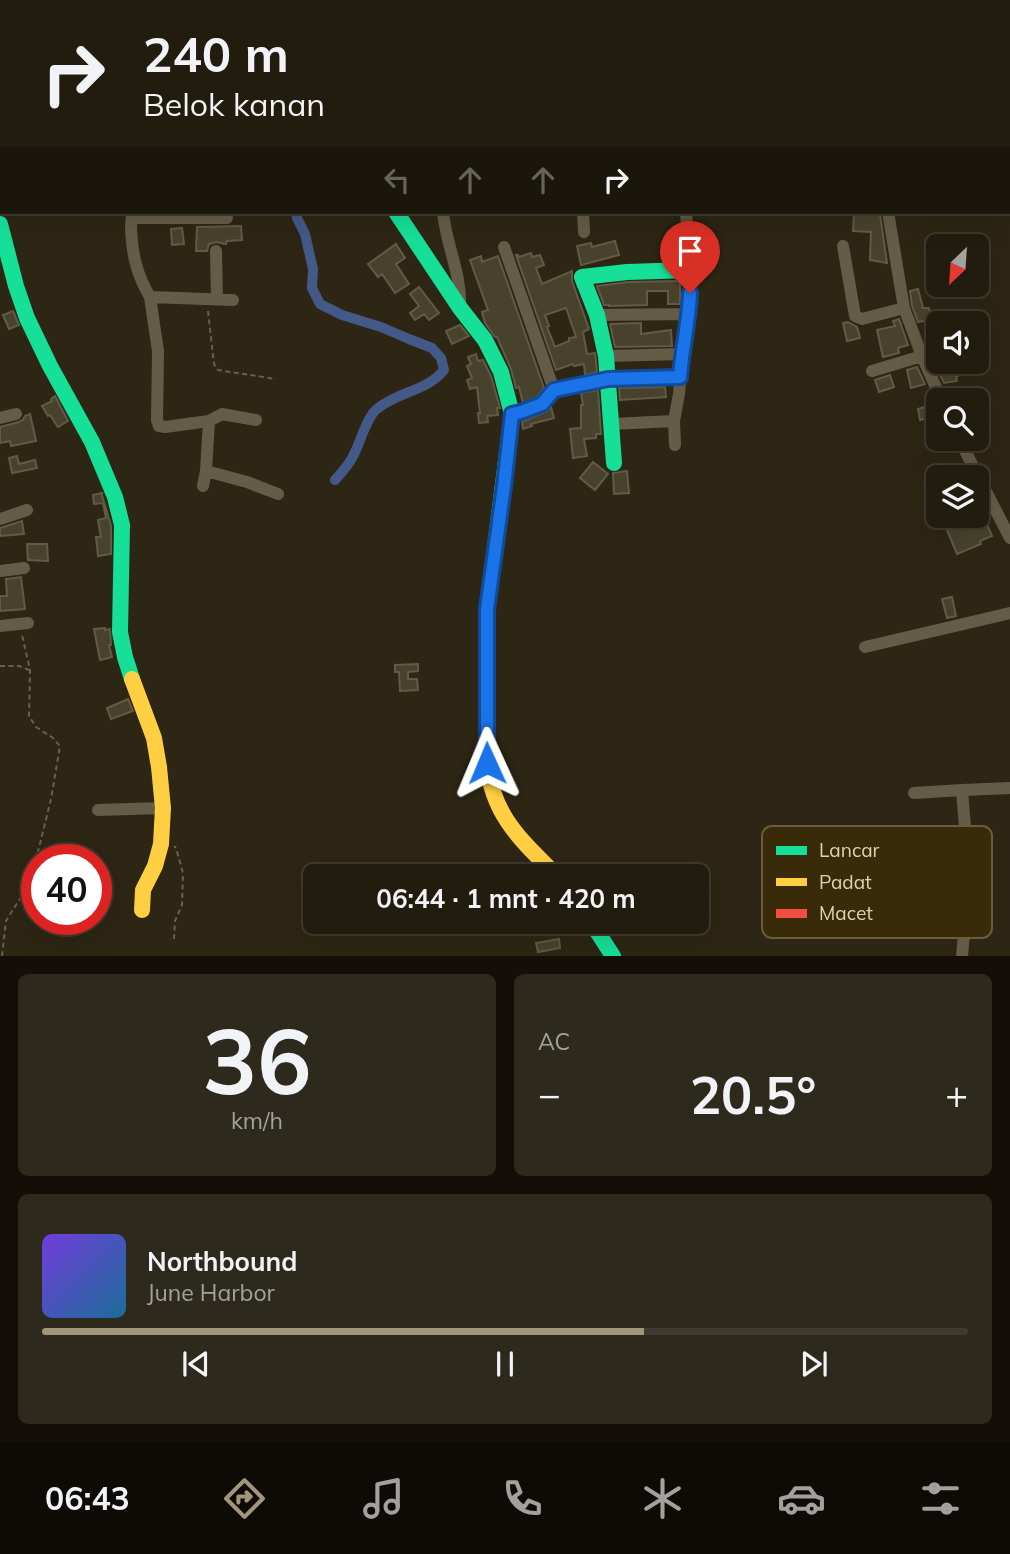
<!DOCTYPE html>
<html lang="id">
<head>
<meta charset="utf-8">
<style>
	:root { --surface:#221c0f; --page:#2e291d; --text:#f1f3f6; --muted:#a2a19e; --line:#3f3a2f; --accent:#a2957b }
	body { margin:0; font-family:Mulish,sans-serif; background:var(--page); color:var(--text); height:100vh; display:flex; flex-direction:column; font-size:26px; white-space:nowrap }
	* { box-sizing:border-box; margin:0 }
	p { font-size:23px; color:var(--muted) }
	.icon { flex:none; width:38px; height:38px; fill:none; stroke:currentColor; stroke-width:2; stroke-linecap:round; stroke-linejoin:round }
	.map { position:relative; height:956px; overflow:hidden }
	.sheet { display:flex; flex-direction:column; gap:18px; padding:18px; background:#130f08; flex:1 }
	.sheet>* { flex:none }
	.guide { position:absolute; left:0px; top:0px; width:1012px; height:214px; box-shadow:0 7px 28px #0002,0 0 0 2px var(--line); background:#221c0f; color:var(--text); overflow:hidden }
	.needle { width:46px; rotate:205deg }
	.tools { position:absolute; left:926px; top:234px; display:grid; gap:14px }
	.tools a { display:grid; place-items:center; width:63px; height:63px; border-radius:10px; background:var(--surface); box-shadow:0 7px 28px #0002,0 0 0 2px var(--line); font-size:35px }
	.speed { position:absolute; left:21px; top:844px; display:flex; gap:14px; font-size:35px; font-weight:700; text-align:center }
	.speed>* { display:grid; place-content:center; width:91px; height:91px; border-radius:50%; background:var(--surface); box-shadow:0 7px 28px #0002,0 0 0 2px var(--line); line-height:1 }
	.speed .limit { border:10px solid #d22; background:#fff; color:#111 }
	.pin { position:absolute; display:grid; place-items:center; width:60px; height:60px; color:#fff; margin:-72px -30px; border-radius:50% 50% 50% 0; rotate:-45deg; box-shadow:0 0 7px #0007 }
	.pin .icon { rotate:45deg }
	.me { position:absolute; width:77px; margin:-38px; rotate:359deg; stroke-linejoin:round; filter:drop-shadow(0 0 5px #0008) }
	.turn { display:flex; align-items:center; gap:24px; height:147px; padding:0 28px; font-size:32px }
	.turn .icon { width:91px; height:91px; stroke-width:2.5 }
	.turn b { display:block; font-size:49px; line-height:60px }
	.lanes { display:flex; align-items:center; height:66px; padding:0 28px; background:#0003; justify-content:center; gap:35px; direction:ltr }
	.lanes .off { opacity:.35 }
	.big { font-size:52px; font-weight:700; line-height:1.1 }
	.sheet .widget { flex:1; display:flex; flex-direction:column; justify-content:center; gap:10px; min-width:0; padding:0 24px; border-radius:10px; background:var(--page) }
	.sheet .dial { align-items:center; gap:0 }
	.dial b { font-size:91px; line-height:1 }
	.song { display:flex; align-items:center; gap:21px }
	.cover { width:84px; height:84px; border-radius:10px; background:linear-gradient(135deg,hsl(260 70% 55%),hsl(200 70% 35%)) }
	.played { height:7px; border-radius:4px; background:linear-gradient(90deg,var(--accent) 65%,var(--line) 65%) }
	.keys { display:flex; justify-content:space-around; direction:ltr }
	.heat { display:flex; justify-content:space-between; align-items:center; font-size:38px; direction:ltr }
	.sheet .tiles { flex:1; display:grid; gap:18px; grid-template-columns:1fr 1fr }
	.widget:last-child { grid-column:span 2 }
	.trip { position:absolute; left:303px; top:864px; width:406px; height:70px; border-radius:10px; background:var(--surface); box-shadow:0 7px 28px #0002,0 0 0 2px var(--line); font-weight:700; line-height:70px; text-align:center }
	.tabs { display:flex; height:112px; justify-content:space-around; align-items:center; background:#0e0b06; color:var(--muted) }
	.tabs .icon { width:49px; height:49px }
	.tabs .on { color:var(--accent) }
	.tabs b { font-size:32px; color:var(--text) }
	.map>svg:first-child { display:block }
</style>
</head>
<body>
<div class="map">
<svg width="1010" height="956" viewBox="0 0 1010 956">
	<rect width="100%" height="100%" fill="#2e2614"/>
	<g fill="none" stroke-linecap="round" stroke-linejoin="round">
		<!-- canal -->
		<path stroke="#435988" stroke-width="10" d="M244,0L245,2
			M296,212L297,218L305,234L313,269L312,288L320,304L342,315L381,327L409,339L432,348L441,358L444,370C426,392 398,391 377,409C366,417 360,445 352,458C348,466 341,473 335,480"/>
	</g>
	<!-- building -->
	<path fill="#48422d" stroke="#605b46" stroke-width="2" fill-rule="evenodd" d="M854,213L880,214L887,263L870,260L871,232L853,231Z
		M241,226L242,240L227,241L226,244L216,242L209,244L207,251H196L197,227Z
		M182,228L184,244L172,245L171,229Z
		M615,241L619,255L581,265L577,246L591,243L592,247Z
		M396,244L405,258L396,264L409,284L395,293L382,274L378,277L368,264Z
		M531,253L532,257L540,255L544,265L536,268L542,284L572,271V281L589,329L583,332L587,354L595,353L597,372L585,375L584,364L574,366L573,364L556,370L516,255H518L519,257ZM566,308L576,337L569,338V341L555,347L547,327L549,326L545,315Z
		M481,256L482,262L498,256L544,388L537,397L523,403L519,387L516,388L511,369L497,337H495L485,323L482,312L488,310L470,260Z
		M680,281V304H668V291H647V305L609,306V305H604L597,286L628,282Z
		M419,287L439,313L429,320L424,314L415,320L410,313L419,306L410,294Z
		M918,289L923,308H929L931,320L918,322L912,306L910,291Z
		M13,311L19,325L9,329L3,315Z
		M899,319L908,345L898,348L899,353L883,357L877,330L895,326L893,321Z
		M848,322L857,327L860,338L847,341L843,323Z
		M641,323V334L671,330L672,346L615,347L610,324Z
		M460,325L469,336L452,344L446,331Z
		M476,354L478,361L483,360L491,376L500,408H497L498,415L487,416L488,422L479,423L478,413H480L477,387L470,389L467,380L472,378L467,366L471,364L468,357Z
		M954,366L958,376L956,377L957,381L944,383L937,369Z
		M917,367L925,384L911,388L907,370Z
		M890,375L894,387L879,392L875,380Z
		M665,387L666,397L620,400L619,388Z
		M598,390L601,434H596V438L584,439L587,456L573,458L570,429L581,428V405H583L581,393Z
		M55,396L68,421L58,427L50,415L48,416L42,406L52,401L51,399Z
		M932,405L935,416L920,420L918,409Z
		M551,407L554,418L531,424L532,426L523,429L522,422L545,412Z
		M30,414L36,441L11,446L10,441L0,443V427L19,422L23,420L25,416Z
		M17,456L19,464L35,460L37,468L12,473L9,458Z
		M593,462L608,474L595,490L580,478Z
		M627,471L629,493L614,494L613,473Z
		M101,492L111,526V554L98,556L96,537H101L98,520L106,518L103,503L94,504L93,495L102,493Z
		M941,516H970L973,525L985,520L992,536L980,541L981,544L957,554Z
		M22,521L24,534L0,536V528Z
		M27,544H47L48,561L28,560Z
		M21,577L25,609L0,611V596H7L6,579Z
		M952,597L956,616L947,618L942,599Z
		M105,628V630L110,629L111,645H109L112,657L100,660L94,629Z
		M418,664V671L408,672V679H417L418,690L400,691L399,672H395V665Z
		M128,699L133,711L111,719L107,708Z
		M559,939L560,948L538,952L536,943Z"/>
	<g fill="none" stroke-linecap="round" stroke-linejoin="round">
		<!-- path -->
		<path stroke="#68604f" stroke-width="2" stroke-dasharray="5 3.5" stroke-linecap="butt" d="M208,311L214,364L218,370L276,379
			M0,666H19L29,670
			M174,939L175,921L182,905L183,873L176,848L174,846
			M2,956L6,921L21,897L35,864L51,799L60,746L53,738L36,727L29,716L30,670L22,635"/>
		<!-- street -->
		<path stroke="#655c47" stroke-width="12" d="M152,0V2
			M410,0V2
			M559,0L580,2
			M699,0V2
			M470,2V0
			M824,2L825,0
			M882,2V0
			M132,212C132,218 131,224 131,229C132,255 137,275 150,297L233,300
			M443,212C446,245 462,275 460,308
			M583,212L584,232
			M888,212L904,308L922,356L942,401
			M132,218H227
			M843,246L855,316L862,319L904,308
			M504,247L554,390
			M216,251L217,299
			M150,297L158,351L157,420L159,426L165,427L209,421L222,414L256,420
			M597,315L689,314
			M606,356L682,354
			M872,371L922,356
			M512,414L521,413L542,404L554,390L608,379L680,378
			M0,418L16,414
			M612,424L674,421
			M959,439L1010,538
			M675,445L674,421L679,394L682,354L689,314V252L686,212
			M206,471L247,482L278,494
			M203,486L206,471L209,421
			M0,519L27,510
			M0,571L24,568
			M0,626L28,623
			M865,647L1010,613
			M914,793L962,790
			M98,810L163,808
			M962,956L969,878L962,790L1010,788"/>
		<!-- fast -->
		<path stroke="#16e098" stroke-width="16" d="M396,212L460,308L485,340L501,372L512,414L487,609V728
			M0,224L16,286L27,318L50,366L92,442L115,497L122,525L120,632L125,657L132,679
			M614,463L606,356L597,315L582,277L627,272L689,270
			M591,922L613,956"/>
		<!-- slow -->
		<path stroke="#ffcf43" stroke-width="16" d="M132,679L154,738L159,767L163,808L161,844L155,866L143,890L142,910
			M487,728C487,739 486,751 487,762C492,816 522,841 558,877"/>
		<!-- jam -->
		<path stroke="#f24e42" stroke-width="16" d="M0,6L2,7"/>
	</g>
	<g fill="none" stroke-linecap="round" stroke-linejoin="round">
		<!-- route casing -->
		<g stroke="#114b97" stroke-width="18">
			<path id="route" d="M487,763V609L504,486L512,414L521,412L542,404L554,390L608,379L680,377C682,349 689,321 690,293"/>
		</g>
		<!-- route -->
		<use href="#route" stroke="#1a73e8" stroke-width="12"/>
	</g>
	<!-- legend -->
	<rect x="762" y="826" width="230" height="112" rx="10" fill="#392a09" stroke="#6b5c3c" stroke-width="2"/>
	<rect x="776" y="846" width="31" height="9" fill="#16e098"/>
	<rect x="776" y="878" width="31" height="8" fill="#ffcf43"/>
	<rect x="776" y="909" width="31" height="9" fill="#f24e42"/>
	<g font-size="19" fill="#e1d1b3">
		<text x="819" y="857">Lancar</text>
		<text x="819" y="889">Padat</text>
		<text x="819" y="920">Macet</text>
	</g>
</svg>
<div class="tools">
<a><svg class="needle" viewBox="-14 -14 28 28"><path d="M0-13l5 13h-10z" fill="#e53935"/><path d="M0 13l5-13h-10z" fill="#a2a19e"/></svg></a>
<a><svg class="icon" aria-label="sound" viewBox="0 0 24 24"><path d="M4 9h4l5-4v14l-5-4H4zM17 9q2 3 0 6"/></svg></a>
<a><svg class="icon" aria-label="search" viewBox="0 0 24 24"><circle cx="10" cy="10" r="6"/><path d="M15 15l6 6"/></svg></a>
<a><svg class="icon" aria-label="layers" viewBox="0 0 24 24"><path d="M12 4l9 5-9 5-9-5zM3 14l9 5 9-5"/></svg></a>
</div>
<div class="speed"><div class="limit">40</div></div>
<div class="pin" style="left:690px;top:293px;background:#d93025"><svg class="icon" aria-label="arrive" viewBox="0 0 24 24"><path d="M6 21V4h12l-3 4 3 4H6"/></svg></div>
<svg class="me" style="left:487px;top:763px" viewBox="-20 -20 40 40"><path d="M0-17L14 15 0 8-14 15z" fill="#1a73e8" stroke="#fff" stroke-width="4"/></svg>
<div class="trip">06:44 · 1 mnt · 420 m</div>
<div class="guide">
<div class="turn"><svg class="icon" aria-label="right" viewBox="0 0 24 24"><path d="M7 20v-9h11M14 6l5 5-5 5"/></svg><div><b>240 m</b>Belok kanan</div></div>
<div class="lanes"><svg class="icon off" aria-label="left" viewBox="0 0 24 24"><path d="M17 20v-9H6M10 6l-5 5 5 5"/></svg><svg class="icon off" aria-label="ahead" viewBox="0 0 24 24"><path d="M12 20V5M6 11l6-6 6 6"/></svg><svg class="icon off" aria-label="ahead" viewBox="0 0 24 24"><path d="M12 20V5M6 11l6-6 6 6"/></svg><svg class="icon" aria-label="right" viewBox="0 0 24 24"><path d="M7 20v-9h11M14 6l5 5-5 5"/></svg></div>
</div>
</div>
<section class="sheet">
<div class="tiles">
<div class="widget dial"><b>36</b><p>km/h</p></div>
<div class="widget"><p>AC</p>
<div class="heat"><a>−</a><b class="big">20.5°</b><a>+</a></div>
</div>
<div class="widget">
<div class="song"><i class="cover"></i><div><b>Northbound</b><p>June Harbor</p></div></div>
<div class="played"></div>
<div class="keys"><svg class="icon" aria-label="previous" viewBox="0 0 24 24"><path d="M18 5L8 12l10 7zM5 5v14"/></svg><svg class="icon" aria-label="pause" viewBox="0 0 24 24"><path d="M8 5v14M16 5v14"/></svg><svg class="icon" aria-label="next" viewBox="0 0 24 24"><path d="M6 5l10 7-10 7zM19 5v14"/></svg></div>
</div>
</div>
</section>
<nav class="tabs">
<b>06:43</b>
<svg class="icon on" aria-label="directions" viewBox="0 0 24 24"><path d="M12 3l9 9-9 9-9-9zM9 14v-3h6M13 9l2 2-2 2"/></svg>
<svg class="icon" aria-label="music" viewBox="0 0 24 24"><path d="M9 18V5l10-2v13"/><circle cx="6" cy="18" r="3"/><circle cx="16" cy="16" r="3"/></svg>
<svg class="icon" aria-label="phone" viewBox="0 0 24 24"><path d="M5 4h4l2 5-3 2q2 4 5 5l2-3 5 2v4C11 20 4 13 5 4z"/></svg>
<svg class="icon" aria-label="climate" viewBox="0 0 24 24"><path d="M12 3v18M4 7l16 10M4 17L20 7"/></svg>
<svg class="icon" aria-label="car" viewBox="0 0 24 24"><path d="M5 17H2v-5l4-1 3-4h7l3 4 3 1v5h-3M9 17h6M6 11h13"/><circle cx="7" cy="17" r="2"/><circle cx="17" cy="17" r="2"/></svg>
<svg class="icon" aria-label="filters" viewBox="0 0 24 24"><path d="M4 7h16M4 17h16"/><circle cx="9" cy="7" r="2"/><circle cx="15" cy="17" r="2"/></svg>
</nav>
</body>
</html>
